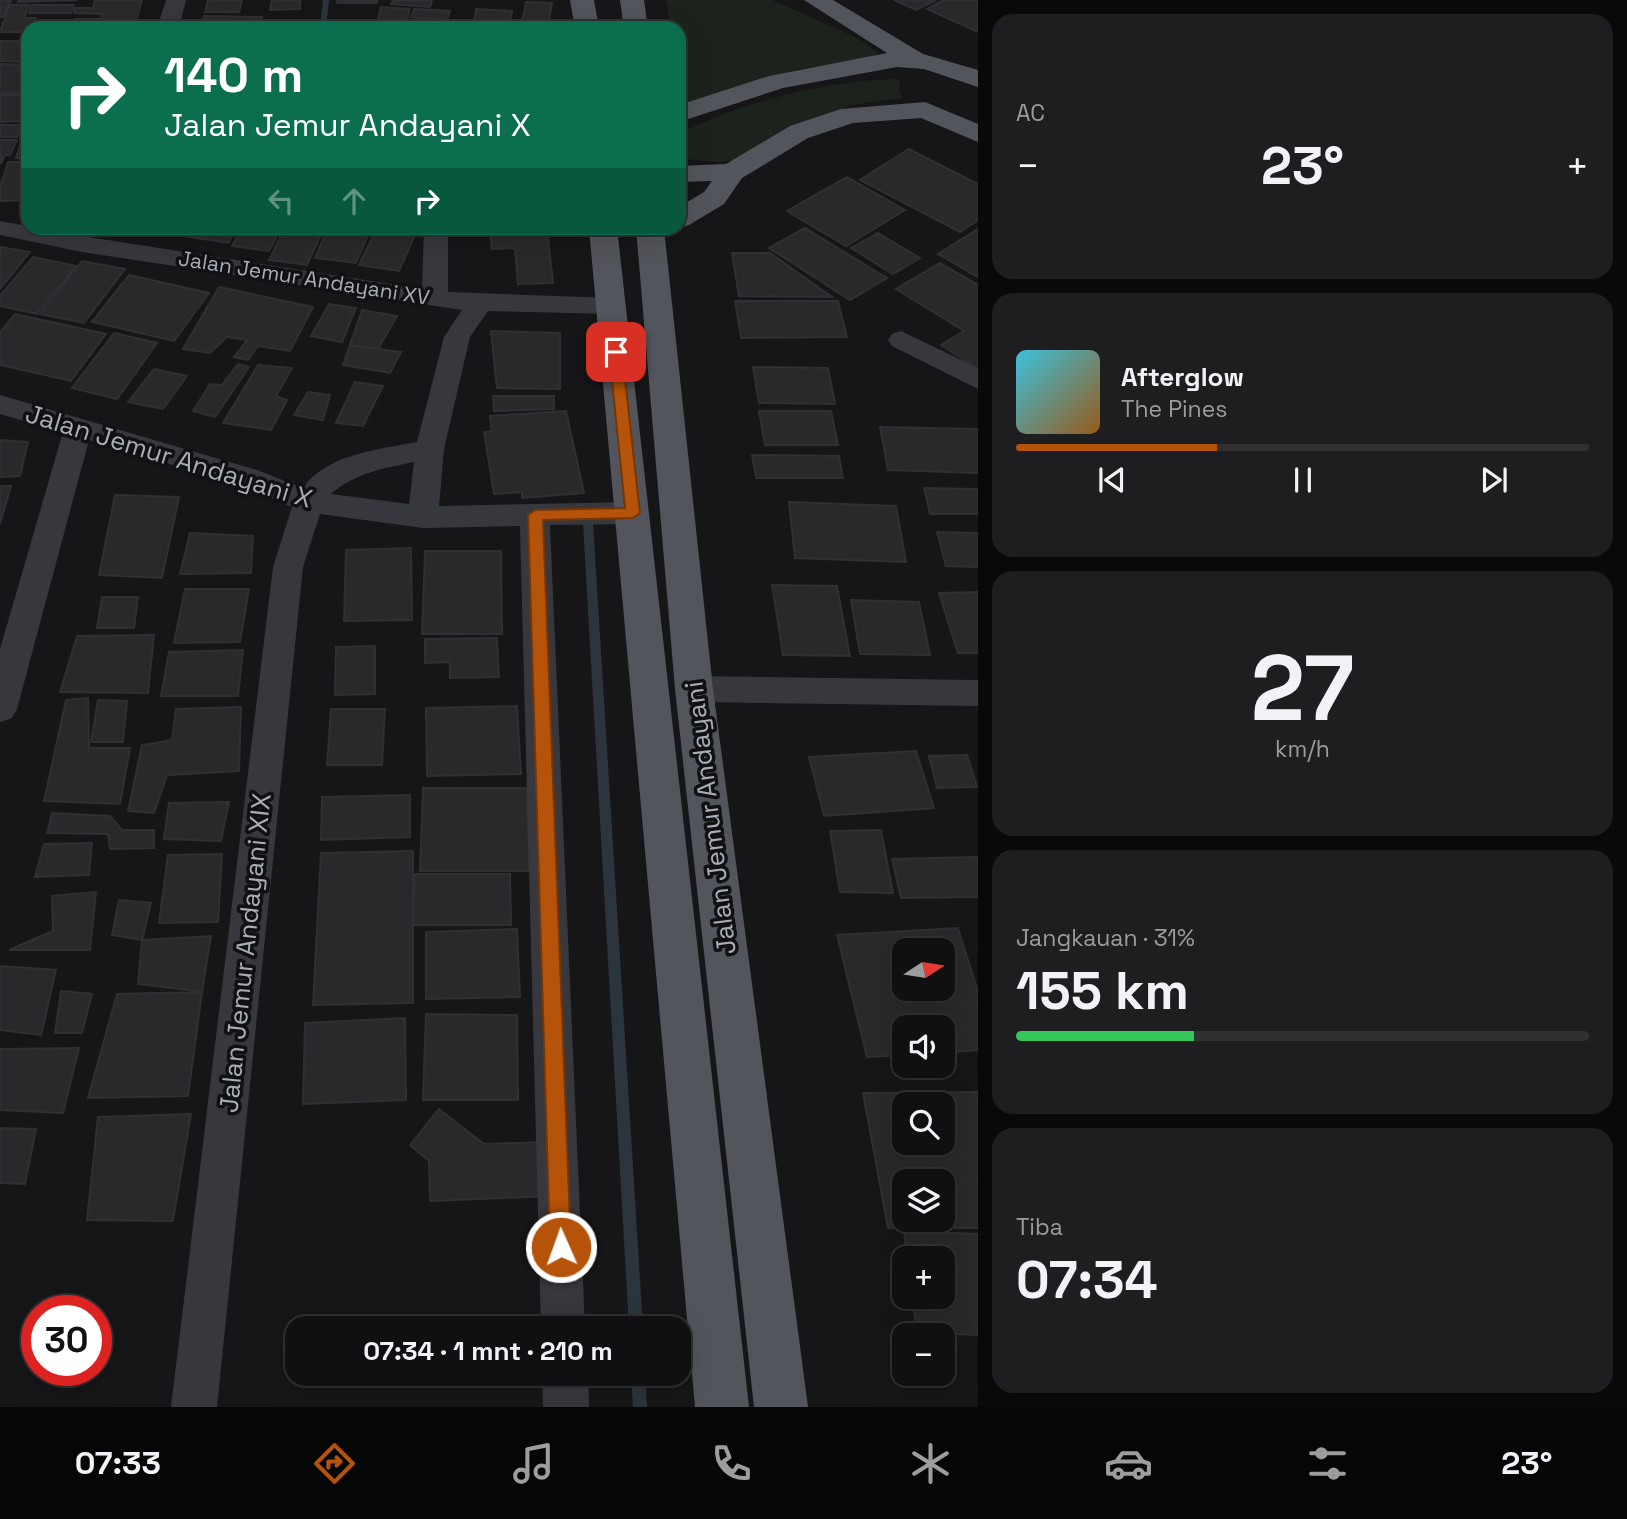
<!DOCTYPE html>
<html lang="id">
<head>
<meta charset="utf-8">
<style>
	:root { --surface:#101012; --page:#1e1e20; --text:#f1f3f6; --muted:#9c9d9f; --line:#303032; --accent:#b45309 }
	body { margin:0; font-family:"Space Grotesk",sans-serif; background:var(--page); color:var(--text); height:100vh; display:flex; flex-direction:column; font-size:26px; white-space:nowrap }
	* { box-sizing:border-box; margin:0 }
	p { font-size:23px; color:var(--muted) }
	.icon { flex:none; width:38px; height:38px; fill:none; stroke:currentColor; stroke-width:2; stroke-linecap:round; stroke-linejoin:round }
	.map { position:relative; flex:1; overflow:hidden }
	.drawer { display:flex; flex-direction:column; gap:14px; padding:14px; background:#09090a; width:649px }
	.drawer>* { flex:none }
	.top-card { position:absolute; left:21px; top:21px; width:665px; height:214px; border-radius:21px; box-shadow:0 7px 28px #0002,0 0 0 2px var(--line); background:#0b6e4f; color:#fff; overflow:hidden }
	.needle { width:46px; rotate:78deg }
	.controls { position:absolute; left:892px; top:938px; display:grid; gap:14px }
	.controls a { display:grid; place-items:center; width:63px; height:63px; border-radius:14px; background:var(--surface); box-shadow:0 7px 28px #0002,0 0 0 2px var(--line); font-size:35px }
	.speed { position:absolute; left:21px; top:1295px; display:flex; gap:14px; font-size:35px; font-weight:700; text-align:center }
	.speed>* { display:grid; place-content:center; width:91px; height:91px; border-radius:50%; background:var(--surface); box-shadow:0 7px 28px #0002,0 0 0 2px var(--line); line-height:1 }
	.speed .limit { border:10px solid #d22; background:#fff; color:#111 }
	.pin { position:absolute; display:grid; place-items:center; width:60px; height:60px; color:#fff; margin:-30px; border-radius:14px; box-shadow:0 4px 10px #0006 }
	.me { position:absolute; width:77px; margin:-38px; rotate:358deg; stroke-linejoin:round; filter:drop-shadow(0 0 5px #0008) }
	.turn { display:flex; align-items:center; gap:24px; height:147px; padding:0 28px; font-size:32px }
	.turn .icon { width:91px; height:91px; stroke-width:2.5 }
	.turn b { display:block; font-size:49px; line-height:60px }
	.lanes { display:flex; align-items:center; height:66px; padding:0 28px; background:#0003; justify-content:center; gap:35px; direction:ltr }
	.lanes .off { opacity:.35 }
	.big { font-size:52px; font-weight:800; line-height:1.1 }
	.drawer .widget { flex:1; display:flex; flex-direction:column; justify-content:center; gap:10px; min-width:0; padding:0 24px; border-radius:21px; background:var(--page) }
	.drawer .dial { align-items:center; gap:0 }
	.dial b { font-size:91px; line-height:1 }
	.song { display:flex; align-items:center; gap:21px }
	.cover { width:84px; height:84px; border-radius:10px; background:linear-gradient(135deg,hsl(190 70% 55%),hsl(30 70% 35%)) }
	.played { height:7px; border-radius:4px; background:linear-gradient(90deg,var(--accent) 35%,var(--line) 35%) }
	.keys { display:flex; justify-content:space-around; direction:ltr }
	.heat { display:flex; justify-content:space-between; align-items:center; font-size:38px; direction:ltr }
	.charge { height:10px; border-radius:5px; background:linear-gradient(90deg,#34c759 31%,var(--line) 0) }
	.trip { position:absolute; left:285px; top:1316px; width:406px; height:70px; border-radius:21px; background:var(--surface); box-shadow:0 7px 28px #0002,0 0 0 2px var(--line); font-weight:800; line-height:70px; text-align:center }
	.dock { display:flex; height:112px; justify-content:space-around; align-items:center; background:#060607; color:var(--muted) }
	.dock .icon { width:49px; height:49px }
	.dock .current { color:var(--accent) }
	.dock b { font-size:32px; color:var(--text) }
	main { display:flex; flex:1; min-height:0 }
	.map>svg:first-child { display:block }
</style>
</head>
<body>
<main>
<div class="map">
<svg width="978" height="1407" viewBox="0 0 978 1407">
	<rect width="100%" height="100%" fill="#161618"/>
	<!-- green -->
	<path fill="#1c231d" d="M666,0H772L855,37L878,52L874,57L799,69L683,105L679,76V28H671Z
		M900,79L899,92L903,98L850,105L738,160L714,162L679,158V134C741,102 831,79 900,79Z"/>
	<g fill="none" stroke-linecap="round" stroke-linejoin="round">
		<!-- stream -->
		<path fill="#2c353c" fill-rule="evenodd" d="M323,0H329L326,28H320Z
			M588,520L593,523L643,1328H629L583,523Z
			M631,1374H645L647,1407H633Z"/>
	</g>
	<!-- building -->
	<path fill="#29292c" stroke="#303034" stroke-width="2" fill-rule="evenodd" d="M0,0H11L3,17H0Z
		M19,0H77L18,2Z
		M95,0H142L136,21H113L112,26H73L75,19H101L103,14L74,13L75,8H93Z
		M208,0H242L239,12H205Z
		M272,0H300V9L270,10Z
		M338,0H377V3H337Z
		M393,0H432L430,7L391,4Z
		M894,0H936L916,10Z
		M944,0H978V32L927,9Z
		M526,2L552,3L548,28H521Z
		M10,5H29L24,18H36L28,32H0Z
		M32,5H74L71,13H29Z
		M381,7L410,9L406,23L377,22Z
		M414,9L450,11L447,20L411,17Z
		M476,9L512,11L510,24L474,23Z
		M204,16L262,17L259,28H200Z
		M319,20L318,28H300L301,21Z
		M0,41H28V62L0,61Z
		M0,64L28,65V94L0,93Z
		M0,95H28L19,121L0,122Z
		M0,125H21L17,137H0Z
		M22,139H28V158H16Z
		M0,140H17L10,155H5L1,164Z
		M909,149L978,184V220L960,232L860,180Z
		M8,162H28V200L0,201V187Z
		M847,177L905,210L846,246L787,211Z
		M134,228H236L228,243Z
		M242,228H281L269,251L232,246Z
		M285,228H324L307,265L269,260Z
		M328,228H371L356,263L315,258Z
		M377,228H418L399,271L359,265Z
		M490,228H547L553,283L518,284L515,248L492,249Z
		M805,228L887,278L850,300L769,248Z
		M978,229V277L938,254Z
		M878,233L920,258L893,274L851,248Z
		M0,247L30,252L0,289Z
		M732,253H770L832,297L739,296Z
		M33,257L76,266L37,314L0,306V296Z
		M82,261L125,269L84,323L40,314Z
		M940,263L978,285V369L941,345L964,331L896,289Z
		M129,275L209,293L174,341L92,322Z
		M219,287L313,307L290,351L258,346L248,360L234,357L247,340L227,337L210,353L183,349Z
		M735,301H838L847,337L741,338Z
		M329,304L356,308L342,342L311,336Z
		M362,310L397,316L378,349L350,345Z
		M15,314L106,334L71,381L0,365V332Z
		M491,331L560,333V389L497,388Z
		M114,333L157,343L117,399L72,388Z
		M350,345L378,349L401,352L390,373L343,365Z
		M238,364L249,367L215,417L193,411L210,384L222,385Z
		M258,365L292,368L276,396L287,400L271,430L223,423Z
		M753,367L828,368L835,404L759,403Z
		M154,369L187,376L163,409L128,402Z
		M355,382L383,386L363,426L336,423Z
		M308,392L330,395L323,420L294,415Z
		M493,396H554V409L494,411Z
		M566,411L584,493L522,498V492L494,494L484,432L492,431L490,416Z
		M759,411H831L838,445H765Z
		M880,427L978,429V473L888,470Z
		M0,440L28,442L20,476L0,477Z
		M752,455L839,456L843,478H756Z
		M0,486H11L0,524Z
		M924,488L978,489V514H930Z
		M115,495L179,497L162,578L99,575Z
		M789,502L896,506L906,562L795,558Z
		M937,532L978,533V567L946,566Z
		M190,533L253,536L251,573L180,574Z
		M411,548L412,620L344,621L346,550Z
		M425,551H501L502,634H422Z
		M772,585L837,586L850,656L783,655Z
		M185,589H249L240,642L174,643Z
		M978,592V653H958L939,593Z
		M102,597H138L134,628H97Z
		M851,600L919,602L930,655L860,654Z
		M154,635L148,693L60,692L77,636Z
		M497,638L499,677L450,678V662L425,663V639Z
		M375,646V694L335,695L336,647Z
		M243,650L238,696H161L169,652Z
		M88,698L89,748H130L120,804L44,801L66,700Z
		M98,700L127,701L123,742H91Z
		M517,706L521,774L427,776L426,708Z
		M241,707L239,771L167,775L154,813L128,811L142,745L172,740L176,709Z
		M331,709H385L382,765H327Z
		M916,751L934,808L824,816L809,757Z
		M967,755L977,787L937,788L929,756Z
		M423,788H527L529,871H420Z
		M410,795V837L321,840L322,797Z
		M229,802L221,841L164,839L169,803Z
		M52,813L110,816L122,830H154V848L110,849L108,834L47,833Z
		M881,830L893,893L840,892L830,831Z
		M92,843L89,875L35,877L44,844Z
		M413,851V1003L313,1005L321,853Z
		M222,854L218,922L159,923L168,855Z
		M978,857V897L901,898L892,859Z
		M415,874H510L511,925H413Z
		M96,892L90,950H9L53,931L52,896Z
		M119,900L151,903L142,940L112,935Z
		M958,928L978,992V1050L943,1053V1027H905V1055L867,1057L837,935ZM905,950H943V989H905Z
		M517,929L520,997L426,999V932Z
		M211,936L202,992L138,984L142,940Z
		M0,966L56,970L41,1035L0,1030Z
		M61,991L92,994L82,1033H55Z
		M202,992L188,1096L88,1098L117,994Z
		M426,1014L517,1015L518,1100H423Z
		M405,1018L406,1100L303,1104L305,1023Z
		M79,1048L63,1113L0,1110V1049Z
		M978,1092V1228H888L863,1093ZM905,1104H943V1143H905ZM905,1181H943V1220H905Z
		M439,1109L484,1144L549,1142L553,1196L430,1201L429,1161L410,1145Z
		M191,1114L173,1221L87,1220L98,1117Z
		M0,1128L36,1129L25,1184L0,1183Z
		M904,1231L978,1234V1335L917,1332L912,1297H943V1258H907Z"/>
	<g fill="none" stroke-linecap="round" stroke-linejoin="round">
		<!-- street -->
		<path fill="#37383d" fill-rule="evenodd" d="M166,0H186L179,28H157Z
			M0,221L82,236L422,289L424,228H448V292L610,298L619,300L623,306L619,312L610,314L488,311L470,337L444,449L439,506L633,502L644,505L648,513L644,521L633,524L550,525L585,1328H541L520,526L423,528L320,514L303,567L217,1407H171L273,567L292,507L237,484L89,440L17,709L12,718L0,722V649L63,432L0,414V395L257,470L303,488C326,454 381,449 417,442L444,337L462,310L82,252L0,235ZM414,462L409,504L331,494C355,473 384,468 414,462Z
			M901,331L978,368V389L892,346L888,340L892,334Z
			M694,676L978,680V706L694,702L682,698L678,689L682,680Z
			M542,1374H588L589,1407H543Z"/>
		<!-- primary -->
		<path fill="#53555c" fill-rule="evenodd" d="M570,0H594L599,28H575Z
			M620,0H644L648,28H624Z
			M804,0H833L923,54L978,70V87L924,69L897,67L783,88L679,122V105L769,76L887,53Z
			M925,102L978,124V142L921,118L853,123L808,138L742,178L724,204L689,225L679,228V207L704,192L712,181L679,182V166L726,164L790,126L841,109Z
			M589,228H617L749,1407H695Z
			M636,228H664L713,689L808,1407H754L675,689Z"/>
	</g>
	<!-- route -->
	<path fill="#b45309" stroke="#753606" stroke-width="2" d="M616,348L622,352L640,513L633,518L543,520L571,1247L568,1254L561,1257L553,1254L550,1247L528,515L535,510L625,508L609,352Z"/>
	<g text-anchor="middle" stroke-width="7" stroke-linejoin="round" paint-order="stroke">
		<!-- far-street labels -->
		<g font-size="21" fill="#a8adb8" stroke="#111113">
			<text transform="translate(304 278) rotate(9)" y="7">Jalan Jemur Andayani XV</text>
		</g>
		<!-- street labels -->
		<g font-size="26" fill="#a8adb8" stroke="#111113">
			<text transform="translate(169 456) rotate(17)" y="9">Jalan Jemur Andayani X</text>
			<text transform="translate(710 818) rotate(-97)" y="9">Jalan Jemur Andayani</text>
			<text transform="translate(245 953) rotate(-84)" y="9">Jalan Jemur Andayani XIX</text>
		</g>
	</g>
</svg>
<div class="controls">
<a><svg class="needle" viewBox="-14 -14 28 28"><path d="M0-13l5 13h-10z" fill="#e53935"/><path d="M0 13l5-13h-10z" fill="#9c9d9f"/></svg></a>
<a><svg class="icon" aria-label="sound" viewBox="0 0 24 24"><path d="M4 9h4l5-4v14l-5-4H4zM17 9q2 3 0 6"/></svg></a>
<a><svg class="icon" aria-label="search" viewBox="0 0 24 24"><circle cx="10" cy="10" r="6"/><path d="M15 15l6 6"/></svg></a>
<a><svg class="icon" aria-label="layers" viewBox="0 0 24 24"><path d="M12 4l9 5-9 5-9-5zM3 14l9 5 9-5"/></svg></a>
<a>+</a>
<a>−</a>
</div>
<div class="speed"><div class="limit">30</div></div>
<div class="pin" style="left:616px;top:352px;background:#d93025"><svg class="icon" aria-label="arrive" viewBox="0 0 24 24"><path d="M6 21V4h12l-3 4 3 4H6"/></svg></div>
<svg class="me" style="left:561px;top:1247px" viewBox="-20 -20 40 40"><circle r="17" fill="#b45309" stroke="#fff" stroke-width="3"/><path d="M0-11L8 9 0 5-8 9z" fill="#fff"/></svg>
<div class="trip">07:34 · 1 mnt · 210 m</div>
<div class="top-card">
<div class="turn"><svg class="icon" aria-label="right" viewBox="0 0 24 24"><path d="M7 20v-9h11M14 6l5 5-5 5"/></svg><div><b>140 m</b>Jalan Jemur Andayani X</div></div>
<div class="lanes"><svg class="icon off" aria-label="left" viewBox="0 0 24 24"><path d="M17 20v-9H6M10 6l-5 5 5 5"/></svg><svg class="icon off" aria-label="ahead" viewBox="0 0 24 24"><path d="M12 20V5M6 11l6-6 6 6"/></svg><svg class="icon" aria-label="right" viewBox="0 0 24 24"><path d="M7 20v-9h11M14 6l5 5-5 5"/></svg></div>
</div>
</div>
<section class="drawer">
<div class="widget"><p>AC</p>
<div class="heat"><a>−</a><b class="big">23°</b><a>+</a></div>
</div>
<div class="widget">
<div class="song"><i class="cover"></i><div><b>Afterglow</b><p>The Pines</p></div></div>
<div class="played"></div>
<div class="keys"><svg class="icon" aria-label="previous" viewBox="0 0 24 24"><path d="M18 5L8 12l10 7zM5 5v14"/></svg><svg class="icon" aria-label="pause" viewBox="0 0 24 24"><path d="M8 5v14M16 5v14"/></svg><svg class="icon" aria-label="next" viewBox="0 0 24 24"><path d="M6 5l10 7-10 7zM19 5v14"/></svg></div>
</div>
<div class="widget dial"><b>27</b><p>km/h</p></div>
<div class="widget"><p>Jangkauan · 31%</p><b class="big">155 km</b><div class="charge"></div></div>
<div class="widget"><p>Tiba</p><b class="big">07:34</b></div>
</section>
</main>
<nav class="dock">
<b>07:33</b>
<svg class="icon current" aria-label="directions" viewBox="0 0 24 24"><path d="M12 3l9 9-9 9-9-9zM9 14v-3h6M13 9l2 2-2 2"/></svg>
<svg class="icon" aria-label="music" viewBox="0 0 24 24"><path d="M9 18V5l10-2v13"/><circle cx="6" cy="18" r="3"/><circle cx="16" cy="16" r="3"/></svg>
<svg class="icon" aria-label="phone" viewBox="0 0 24 24"><path d="M5 4h4l2 5-3 2q2 4 5 5l2-3 5 2v4C11 20 4 13 5 4z"/></svg>
<svg class="icon" aria-label="climate" viewBox="0 0 24 24"><path d="M12 3v18M4 7l16 10M4 17L20 7"/></svg>
<svg class="icon" aria-label="car" viewBox="0 0 24 24"><path d="M5 17H2v-5l4-1 3-4h7l3 4 3 1v5h-3M9 17h6M6 11h13"/><circle cx="7" cy="17" r="2"/><circle cx="17" cy="17" r="2"/></svg>
<svg class="icon" aria-label="filters" viewBox="0 0 24 24"><path d="M4 7h16M4 17h16"/><circle cx="9" cy="7" r="2"/><circle cx="15" cy="17" r="2"/></svg>
<b>23°</b>
</nav>
</body>
</html>
